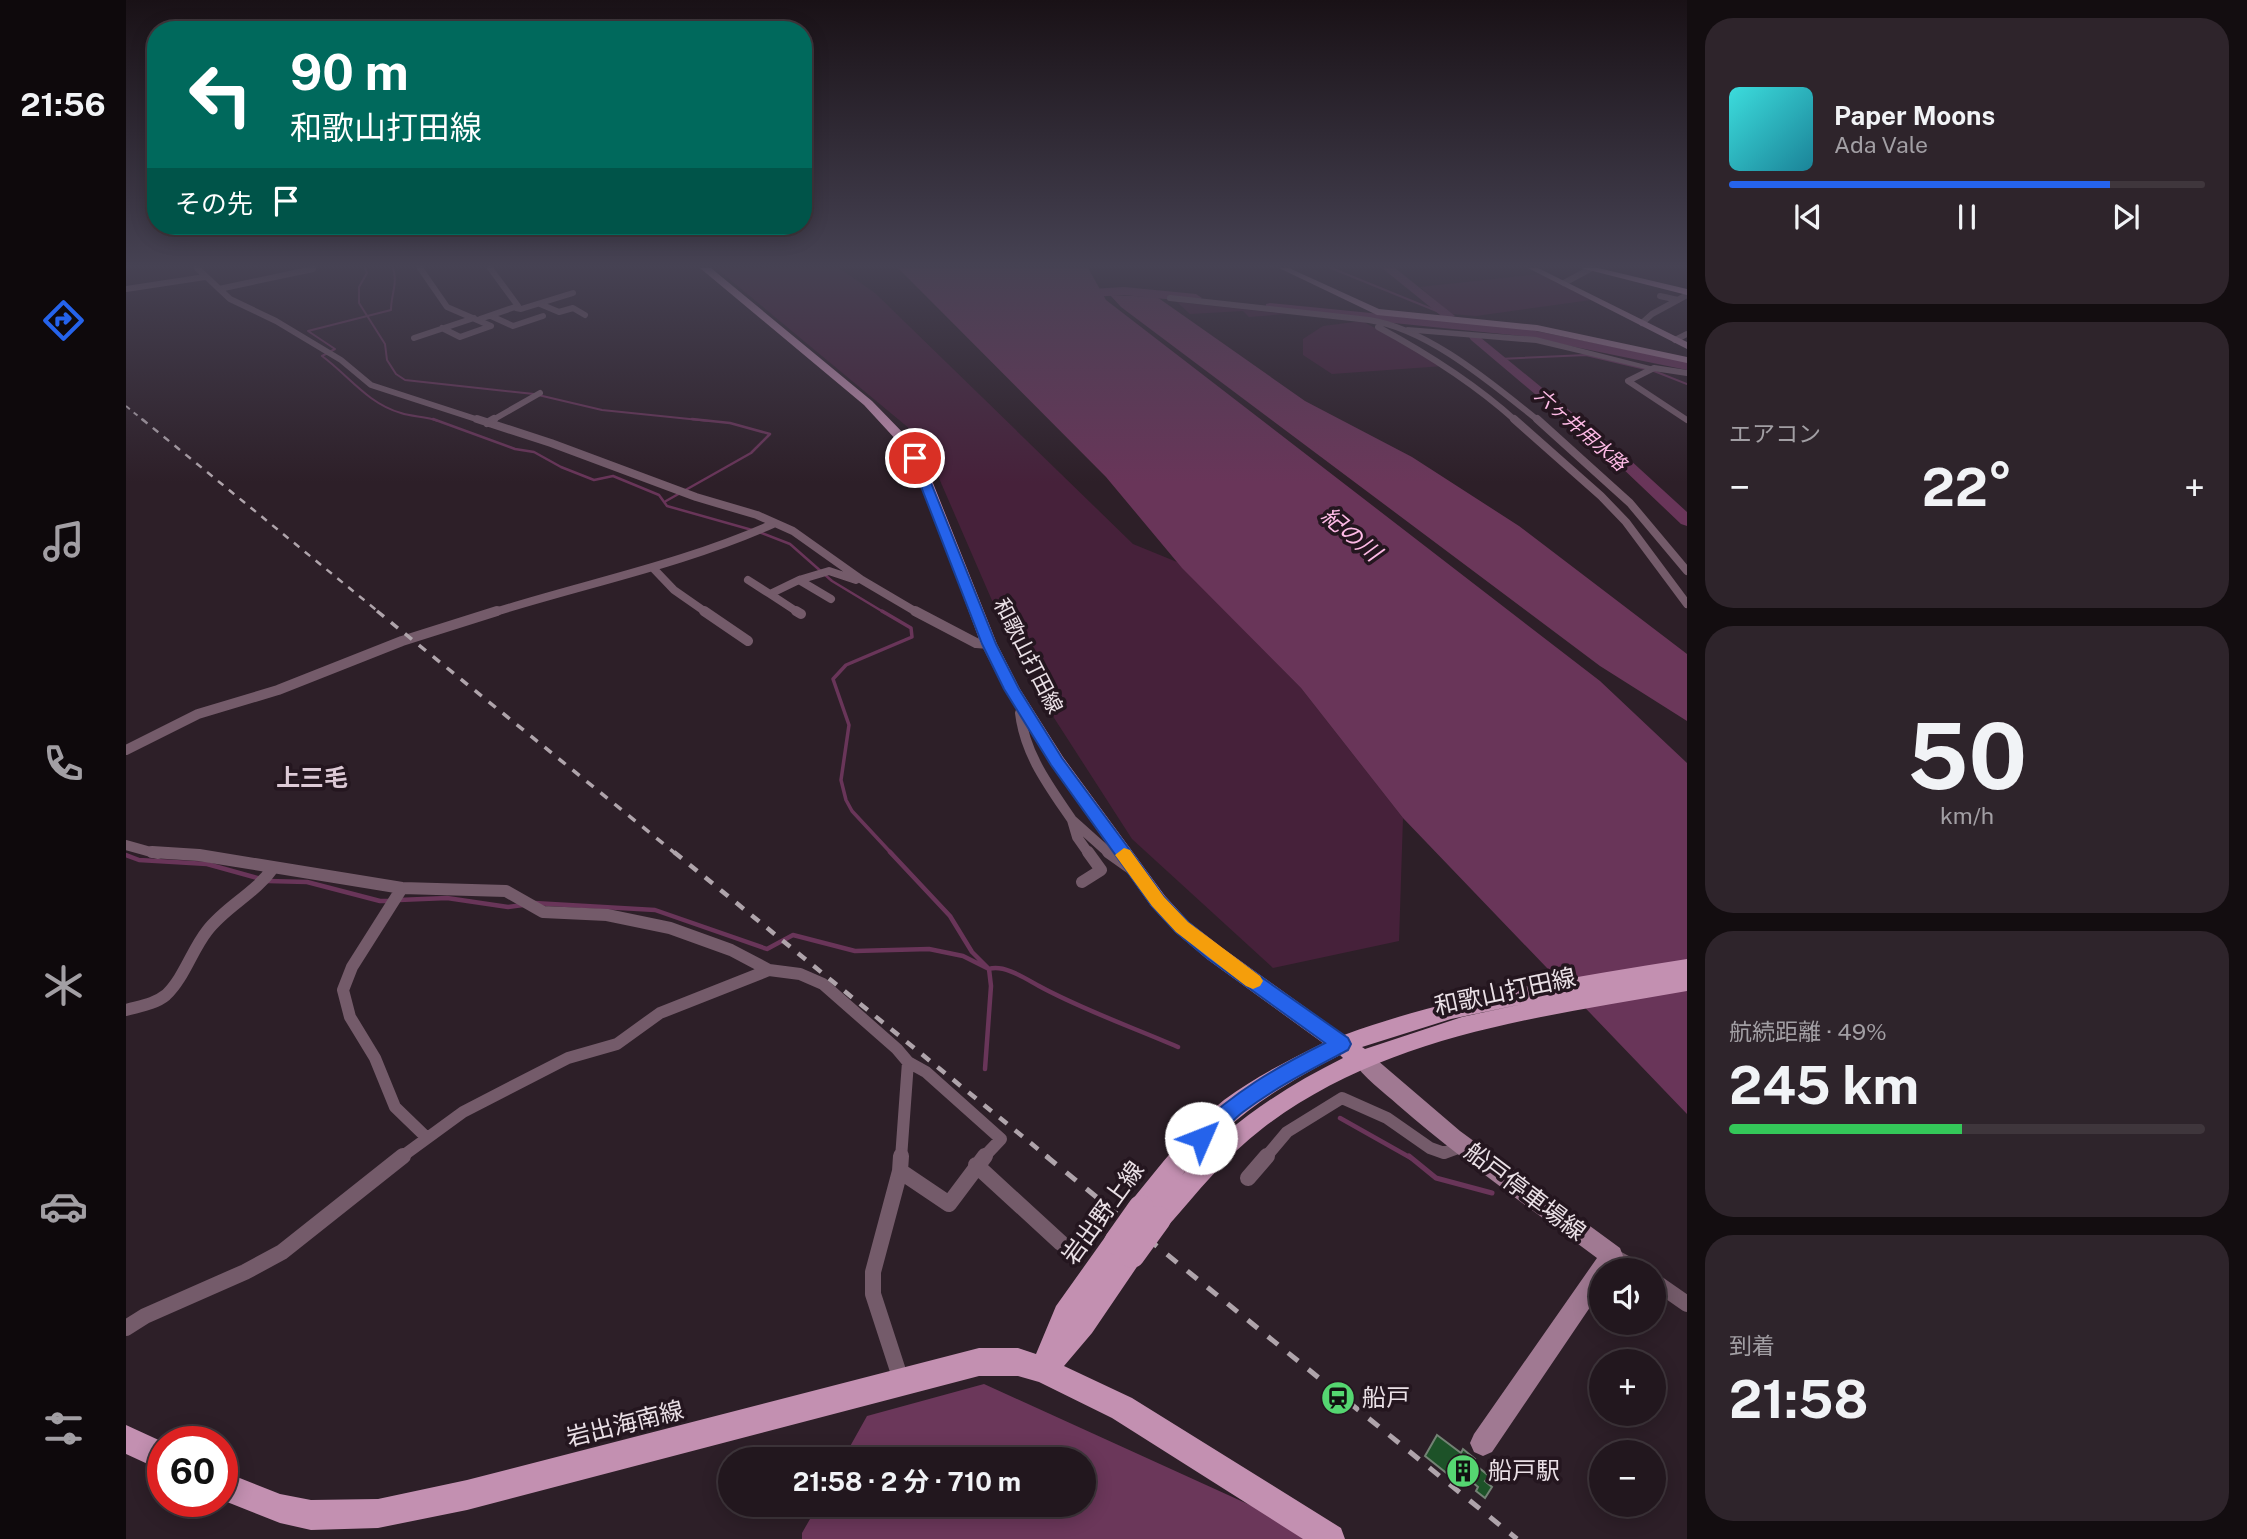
<!DOCTYPE html>
<html lang="ja">
<head>
<meta charset="utf-8">
<style>
	:root { --surface:#22171e; --page:#2e242b; --text:#f1f3f6; --muted:#a29fa4; --line:#3f363c; --accent:#2563eb }
	body { margin:0; font-family:"Public Sans","Noto Sans JP",sans-serif; background:var(--page); color:var(--text); height:100vh; display:flex; flex-direction:column; font-size:26px; white-space:nowrap }
	* { box-sizing:border-box; margin:0 }
	p { font-size:23px; color:var(--muted) }
	.icon { flex:none; width:38px; height:38px; fill:none; stroke:currentColor; stroke-width:2; stroke-linecap:round; stroke-linejoin:round }
	.map { position:relative; flex:1; overflow:hidden }
	.details { display:flex; flex-direction:column; gap:18px; padding:18px; background:#130d10; width:560px }
	.details>* { flex:none }
	.hud { position:absolute; left:21px; top:21px; width:665px; height:214px; border-radius:28px; box-shadow:0 4px 18px #0003,0 0 0 2px var(--line); background:#00695c; color:#fff; overflow:hidden }
	.fabs { position:absolute; left:1463px; top:1258px; display:grid; gap:14px }
	.fabs a { display:grid; place-items:center; width:77px; height:77px; border-radius:50%; background:var(--surface); box-shadow:0 4px 18px #0003,0 0 0 2px var(--line); font-size:35px }
	.speed { position:absolute; left:21px; top:1426px; display:flex; gap:14px; font-size:35px; font-weight:700; text-align:center }
	.speed>* { display:grid; place-content:center; width:91px; height:91px; border-radius:50%; background:var(--surface); box-shadow:0 4px 18px #0003,0 0 0 2px var(--line); line-height:1 }
	.speed .limit { border:10px solid #d22; background:#fff; color:#111 }
	.pin { position:absolute; display:grid; place-items:center; width:60px; height:60px; color:#fff; margin:-30px; border:4px solid #fff; border-radius:50%; box-shadow:0 2px 7px #0007 }
	.me { position:absolute; width:77px; margin:-38px; rotate:46deg; stroke-linejoin:round; filter:drop-shadow(0 0 5px #0008) }
	.turn { display:flex; align-items:center; gap:24px; height:147px; padding:0 28px; font-size:32px }
	.turn .icon { width:91px; height:91px; stroke-width:2.5 }
	.turn b { display:block; font-size:49px; line-height:60px }
	.then { display:flex; align-items:center; height:66px; padding:0 28px; background:#0003; gap:14px; font-size:26px }
	.big { font-size:52px; font-weight:700; line-height:1.1 }
	.details .tile { flex:1; display:flex; flex-direction:column; justify-content:center; gap:10px; min-width:0; padding:0 24px; border-radius:28px; background:var(--page) }
	.details .dial { align-items:center; gap:0 }
	.dial b { font-size:91px; line-height:1 }
	.song { display:flex; align-items:center; gap:21px }
	.cover { width:84px; height:84px; border-radius:10px; background:linear-gradient(135deg,hsl(180 70% 55%),hsl(190 70% 35%)) }
	.played { height:7px; border-radius:4px; background:linear-gradient(90deg,var(--accent) 80%,var(--line) 80%) }
	.keys { display:flex; justify-content:space-around; direction:ltr }
	.heat { display:flex; justify-content:space-between; align-items:center; font-size:38px; direction:ltr }
	.charge { height:10px; border-radius:5px; background:linear-gradient(90deg,#34c759 49%,var(--line) 0) }
	.trip { position:absolute; left:592px; top:1447px; width:378px; height:70px; border-radius:35px; background:var(--surface); box-shadow:0 4px 18px #0003,0 0 0 2px var(--line); font-weight:700; line-height:70px; text-align:center }
	main { display:flex; flex:1; min-height:0 }
	.tabs { display:flex; flex-direction:column; width:126px; justify-content:space-around; align-items:center; background:#0e090c; color:var(--muted) }
	.tabs .icon { width:49px; height:49px }
	.tabs .current { color:var(--accent) }
	.tabs b { font-size:32px; color:var(--text) }
	.map>svg:first-child { display:block }
</style>
</head>
<body>
<main>
<nav class="tabs">
<b>21:56</b>
<svg class="icon current" aria-label="directions" viewBox="0 0 24 24"><path d="M12 3l9 9-9 9-9-9zM9 14v-3h6M13 9l2 2-2 2"/></svg>
<svg class="icon" aria-label="music" viewBox="0 0 24 24"><path d="M9 18V5l10-2v13"/><circle cx="6" cy="18" r="3"/><circle cx="16" cy="16" r="3"/></svg>
<svg class="icon" aria-label="phone" viewBox="0 0 24 24"><path d="M5 4h4l2 5-3 2q2 4 5 5l2-3 5 2v4C11 20 4 13 5 4z"/></svg>
<svg class="icon" aria-label="climate" viewBox="0 0 24 24"><path d="M12 3v18M4 7l16 10M4 17L20 7"/></svg>
<svg class="icon" aria-label="car" viewBox="0 0 24 24"><path d="M5 17H2v-5l4-1 3-4h7l3 4 3 1v5h-3M9 17h6M6 11h13"/><circle cx="7" cy="17" r="2"/><circle cx="17" cy="17" r="2"/></svg>
<svg class="icon" aria-label="filters" viewBox="0 0 24 24"><path d="M4 7h16M4 17h16"/><circle cx="9" cy="7" r="2"/><circle cx="15" cy="17" r="2"/></svg>
</nav>
<div class="map">
<svg width="1561" height="1539" viewBox="0 0 1561 1539">
	<rect width="100%" height="100%" fill="#2d1f28"/>
	<!-- green -->
	<path fill="#46213a" d="M590,268H713L749,293L1007,544L1051,562L1175,688L1277,818L1273,941L1147,968L1006,839L894,665L796,439Z
		M1415,274L1465,300L1350,316L1325,314L1294,287Z
		M1051,302L1160,314L1123,317L1117,311L1064,314Z
		M1236,321L1318,366L1206,374L1177,355V339L1197,326Z"/>
	<!-- forest -->
	<path fill="#6b375a" d="M984,295L1031,297L1179,401L1286,457L1393,526L1561,654V721L1474,666L995,307Z
		M858,1384L1148,1516L1182,1539H676V1533L692,1505H957V1460L717,1459L741,1416Z"/>
	<!-- water -->
	<path fill="#693559" d="M772,268H962L980,300L1474,681L1561,763V1114L1277,818L1175,688L1056,568L980,477Z"/>
	<g fill="none" stroke-linecap="round" stroke-linejoin="round">
		<!-- stream-far4 -->
		<path stroke="#693559" stroke-width="2" d="M239,268L241,273L233,287V303L259,344L261,360L270,374L279,380L408,394L476,410L583,421
			M267,268C272,284 265,294 265,310L182,331L209,349L196,356C222,375 242,404 275,413C287,417 300,416 312,421
			M1205,268L1323,316
			M1373,359L1460,355L1528,371L1561,384"/>
		<!-- stream-far3 -->
		<path stroke="#693559" stroke-width="2.5" d="M307,419L389,449L408,452L435,467L468,480L487,476L533,495L541,506L626,530
			M540,501L625,453L644,434L604,423L566,419
			M633,532L664,544L706,581L759,613"/>
		<!-- stream-far2 -->
		<path stroke="#693559" stroke-width="3.5" d="M756,611L785,628L786,637L720,665L707,679L723,725L715,780L720,800L726,811L766,854"/>
		<!-- stream-far1 -->
		<path stroke="#693559" stroke-width="4.5" d="M764,852L824,916L846,952L863,969L865,986L859,1069
			M0,855L13,860L81,864L135,879
			M142,881L181,882L254,901H265
			M273,900L321,898L382,907L397,905
			M408,903L529,910L641,949L667,935L729,951L803,949L837,956L863,969C878,964 900,979 913,986C957,1010 1006,1027 1052,1047
			M1214,1118L1285,1158"/>
		<!-- stream -->
		<path stroke="#693559" stroke-width="5" d="M1283,1156L1310,1178L1366,1193"/>
		<!-- river -->
		<path fill="#693559" fill-rule="evenodd" d="M1256,268H1269L1329,316L1319,319Z
			M998,287L1070,294L1076,298L1070,302L998,295L949,298L943,294L949,290Z
			M1144,303L1396,328L1561,362V370L1396,336L1140,310V304Z
			M1349,333L1503,459L1561,512V526L1555,524L1493,465L1345,340L1343,337Z"/>
	</g>
	<!-- building -->
	<path fill="#1d5228" stroke="#738274" stroke-width="2" d="M1311,1435L1335,1453L1337,1449L1349,1459L1347,1463L1363,1476L1359,1481L1366,1487L1359,1498L1350,1491L1352,1487L1338,1475L1333,1483L1299,1456Z"/>
	<g fill="none" stroke-linecap="round" stroke-linejoin="round">
		<!-- minor-far4 -->
		<path stroke="#745b6a" stroke-width="6" d="M71,268L104,299L150,321L215,360L245,385L356,421
			M294,268L321,307L365,326L334,337L316,328
			M1438,283L1466,268
			M0,289L79,277
			M93,289L187,269
			M1534,296L1552,300
			M1044,298L1243,320C1303,329 1366,384 1413,421
			M414,304L433,312L447,308L459,315
			M390,308L395,309L447,293
			M365,316L387,326L417,316
			M354,319L392,306L364,268
			M1516,323L1526,314L1561,295
			M1252,327C1302,354 1348,383 1390,421
			M288,338L348,318
			M1549,340L1561,334
			M1561,373L1528,368L1502,381L1561,420
			M365,421L414,393"/>
		<!-- minor-far3 -->
		<path stroke="#745b6a" stroke-width="8" d="M351,419L425,443L570,497L631,515L667,531L736,580L792,613
			M1388,419L1475,496L1500,522L1561,604
			M1411,419L1504,503L1561,571
			M361,423L368,419
			M527,568L548,590L581,613
			M622,580L644,594
			M705,599L673,580L703,571L730,580
			M366,613C461,583 558,564 649,523
			M673,613L644,594L673,580"/>
		<!-- minor-far2 -->
		<path stroke="#745b6a" stroke-width="10" d="M578,611L622,641
			M670,611L675,614
			M789,611L850,643L863,644
			M899,710L894,713C899,755 923,786 946,820
			M0,750L72,714L152,690L276,641L371,611
			M0,845L32,854
			M963,854L951,837L946,820L984,854"/>
		<!-- minor-far1 -->
		<path stroke="#745b6a" stroke-width="12" d="M26,852L73,855L276,888L380,891L417,912L481,915L544,928L605,950L643,970
			M982,852L1006,869
			M956,882L975,870L962,852
			M276,888L226,967L217,990L224,1017L249,1058L269,1107L300,1137
			M0,1010C14,1006 29,1004 40,995C58,978 66,950 81,931C100,906 129,894 147,868
			M274,1158L337,1112L442,1058L491,1044L534,1013L643,970L674,974L697,984L771,1049L782,1062
			M775,1158L782,1062L800,1072L875,1139L857,1158
			M1139,1158L1161,1132L1216,1098L1261,1118L1304,1148L1318,1153L1337,1146"/>
		<!-- minor -->
		<path stroke="#745b6a" stroke-width="16" d="M850,1165L935,1243
			M774,1171L823,1204L859,1156
			M774,1171L747,1272V1294L775,1380
			M774,1171L775,1156
			M1122,1178L1141,1156
			M1486,1256L1512,1270
			M1528,1281L1561,1304
			M0,1328L19,1316L119,1272L156,1252L277,1156"/>
		<!-- tertiary -->
		<path fill="#745b6a" fill-rule="evenodd" d="M1281,327L1410,337L1532,368L1528,371L1410,343L1278,332L1277,330Z"/>
		<!-- secondary -->
		<path fill="#a07992" fill-rule="evenodd" d="M1153,268H1163L1253,309L1411,325L1561,357V363L1411,331L1251,315Z
			M1402,268H1412L1561,342V349Z
			M1237,1052L1244,1054L1334,1131L1494,1248L1497,1256L1489,1270H1475V1291L1366,1452L1357,1456L1348,1452L1344,1443L1348,1434L1471,1258C1404,1208 1335,1160 1272,1105C1258,1092 1236,1077 1227,1060L1230,1054Z"/>
		<!-- primary -->
		<path fill="#c390b1" fill-rule="evenodd" d="M574,268H585L746,401L782,438L803,473L871,644L894,689L937,757L1039,896L1063,922L1095,947L1218,1035C1329,994 1445,978 1561,959V991C1414,1017 1259,1035 1137,1128C1100,1156 1071,1193 1041,1227L1032,1231L1023,1227L1020,1217L1015,1220L1006,1216L1003,1208L1006,1200C1035,1165 1062,1128 1098,1100C1129,1077 1163,1060 1197,1043L1081,959L1049,932L1025,906L925,765L878,689L855,644L791,473L773,443L738,405ZM1411,1001L1336,1017L1239,1049L1236,1047L1325,1019ZM1214,1055L1217,1058C1155,1089 1103,1124 1056,1175C1102,1119 1150,1088 1214,1055Z
			M991,1230L1000,1233L1003,1244L1015,1246L1019,1255L966,1333L938,1366L1006,1398L1215,1528L1219,1539H1177L986,1418L913,1382L892,1376H853L341,1510L252,1528L185,1530L154,1523L96,1500V1471L154,1494L185,1500L252,1499L341,1480L853,1348H892L910,1354L930,1306L982,1233Z
			M0,1425L37,1442V1471L0,1454Z"/>
		<!-- trunk -->
		<path fill="#d39bbf" fill-rule="evenodd" d="M1455,268H1472L1561,289V295Z"/>
		<!-- rail-far4 -->
		<path stroke="#afa4ab" stroke-width="2" stroke-dasharray="5 5" stroke-linecap="butt" d="M0,406L18,421"/>
		<!-- rail-far3 -->
		<path stroke="#afa4ab" stroke-width="2.5" stroke-dasharray="7 7" stroke-linecap="butt" d="M16,419L254,613"/>
		<!-- rail-far2 -->
		<path stroke="#afa4ab" stroke-width="3.5" stroke-dasharray="9 9" stroke-linecap="butt" d="M251,611L550,854"/>
		<!-- rail-far1 -->
		<path stroke="#afa4ab" stroke-width="4.5" stroke-dasharray="10 10" stroke-linecap="butt" d="M548,852L923,1158"/>
		<!-- rail -->
		<path stroke="#afa4ab" stroke-width="5" stroke-dasharray="13 13" stroke-linecap="butt" d="M920,1156L1391,1539"/>
		<!-- primary-bridge -->
		<path stroke="#c390b1" stroke-width="26" d="M991,1242L1015,1208
			M1006,1255L1032,1219"/>
	</g>
	<!-- sky -->
	<linearGradient id="sky" x2="0" y2="1"><stop stop-color="#191116"/><stop offset="0.55" stop-color="#464253"/><stop offset="1" stop-color="#464253" stop-opacity="0"/></linearGradient>
	<rect width="1561" height="483" fill="url(#sky)"/>
	<!-- route -->
	<path fill="#2563eb" stroke="#184099" stroke-width="2" d="M785,456L795,458L870,644L893,689L936,758L1015,865L1038,897L1062,922L1094,948L1222,1038L1225,1044L1222,1050C1186,1069 1150,1087 1117,1112C1102,1123 1092,1141 1075,1147L1067,1145L1064,1138L1067,1131C1110,1091 1147,1069 1199,1043L1081,958L1050,932L1026,906L925,765L878,689L856,644L784,458Z"/>
	<!-- slow -->
	<path fill="#f59e0b" d="M998,848L1004,850L1038,897L1062,922L1134,976L1137,981L1134,986L1127,989L1120,986L1050,932L1026,906L992,859L989,855Z"/>
	<!-- icons -->
	<defs>
		<g id="station-disc" transform="scale(1.75)"><circle r="9.5" fill="#55d671" stroke="#24161f"/><path d="M-3-6H3Q5-6 5-4V2Q5 4 3 4L4.5 6H3L1.5 4h-3L-3 6H-4.5L-3 4Q-5 4-5 2V-4Q-5-6-3-6ZM-3.5-4v3h7v-3ZM-3.5 1v1.5H-2V1ZM2 1v1.5H3.5V1Z" fill="#111"/></g>
		<g id="building-disc" transform="scale(1.75)"><circle r="9.5" fill="#55d671" stroke="#24161f"/><path d="M-4-6H4V6H1V3H-1V6H-4ZM-2.5-4.3h1.7v1.8h-1.7ZM.8-4.3h1.7v1.8H.8ZM-2.5-1h1.7V.8h-1.7ZM.8-1h1.7V.8H.8Z" fill="#111"/></g>
	</defs>
	<g fill-rule="evenodd">
		<use href="#station-disc" x="1212" y="1398"/>
		<use href="#building-disc" x="1337" y="1471"/>
	</g>
	<g text-anchor="middle" stroke-width="7" stroke-linejoin="round" paint-order="stroke">
		<!-- far-water labels -->
		<g font-size="19" font-style="italic" fill="#febbe6" stroke="#24161f">
			<text transform="translate(1455 429) rotate(41)" y="7">六ヶ井用水路</text>
		</g>
		<!-- street labels -->
		<g font-size="21" fill="#eae0e6" stroke="#24161f">
			<text transform="translate(902 656) rotate(63)" y="7">和歌山打田線</text>
		</g>
		<!-- water labels -->
		<g font-size="23" font-style="italic" fill="#febbe6" stroke="#24161f">
			<text transform="translate(1225 534) rotate(40)" y="8">紀の川</text>
		</g>
		<!-- quarter labels -->
		<g font-size="24" font-weight="bold" fill="#ddcad6" stroke="#24161f">
			<text x="186" y="786">上三毛</text>
		</g>
		<!-- near-street labels -->
		<g font-size="24" fill="#eae0e6" stroke="#24161f">
			<text transform="translate(1379 992) rotate(-12)" y="8">和歌山打田線</text>
			<text transform="translate(1399 1192) rotate(37)" y="8">船戸停車場線</text>
			<text transform="translate(977 1213) rotate(-54)" y="8">岩出野上線</text>
			<text transform="translate(499 1424) rotate(-14)" y="8">岩出海南線</text>
		</g>
		<!-- near-poi labels -->
		<g font-size="24" fill="#eae0e6" stroke="#24161f" text-anchor="start">
			<text x="1236" y="1406">船戸</text>
			<text x="1362" y="1479">船戸駅</text>
		</g>
	</g>
</svg>
<div class="fabs">
<a><svg class="icon" aria-label="sound" viewBox="0 0 24 24"><path d="M4 9h4l5-4v14l-5-4H4zM17 9q2 3 0 6"/></svg></a>
<a>+</a>
<a>−</a>
</div>
<div class="speed"><div class="limit">60</div></div>
<div class="pin" style="left:789px;top:458px;background:#d93025"><svg class="icon" aria-label="arrive" viewBox="0 0 24 24"><path d="M6 21V4h12l-3 4 3 4H6"/></svg></div>
<svg class="me" style="left:1075px;top:1138px" viewBox="-20 -20 40 40"><circle r="19" fill="#fff"/><path d="M0-13L10 11 0 6-10 11z" fill="#2563eb"/></svg>
<div class="trip">21:58 · 2 分 · 710 m</div>
<div class="hud">
<div class="turn"><svg class="icon" aria-label="left" viewBox="0 0 24 24"><path d="M17 20v-9H6M10 6l-5 5 5 5"/></svg><div><b>90 m</b>和歌山打田線</div></div>
<div class="then">その先<svg class="icon" aria-label="arrive" viewBox="0 0 24 24"><path d="M6 21V4h12l-3 4 3 4H6"/></svg></div>
</div>
</div>
<section class="details">
<div class="tile">
<div class="song"><i class="cover"></i><div><b>Paper Moons</b><p>Ada Vale</p></div></div>
<div class="played"></div>
<div class="keys"><svg class="icon" aria-label="previous" viewBox="0 0 24 24"><path d="M18 5L8 12l10 7zM5 5v14"/></svg><svg class="icon" aria-label="pause" viewBox="0 0 24 24"><path d="M8 5v14M16 5v14"/></svg><svg class="icon" aria-label="next" viewBox="0 0 24 24"><path d="M6 5l10 7-10 7zM19 5v14"/></svg></div>
</div>
<div class="tile"><p>エアコン</p>
<div class="heat"><a>−</a><b class="big">22°</b><a>+</a></div>
</div>
<div class="tile dial"><b>50</b><p>km/h</p></div>
<div class="tile"><p>航続距離 · 49%</p><b class="big">245 km</b><div class="charge"></div></div>
<div class="tile"><p>到着</p><b class="big">21:58</b></div>
</section>
</main>
</body>
</html>
